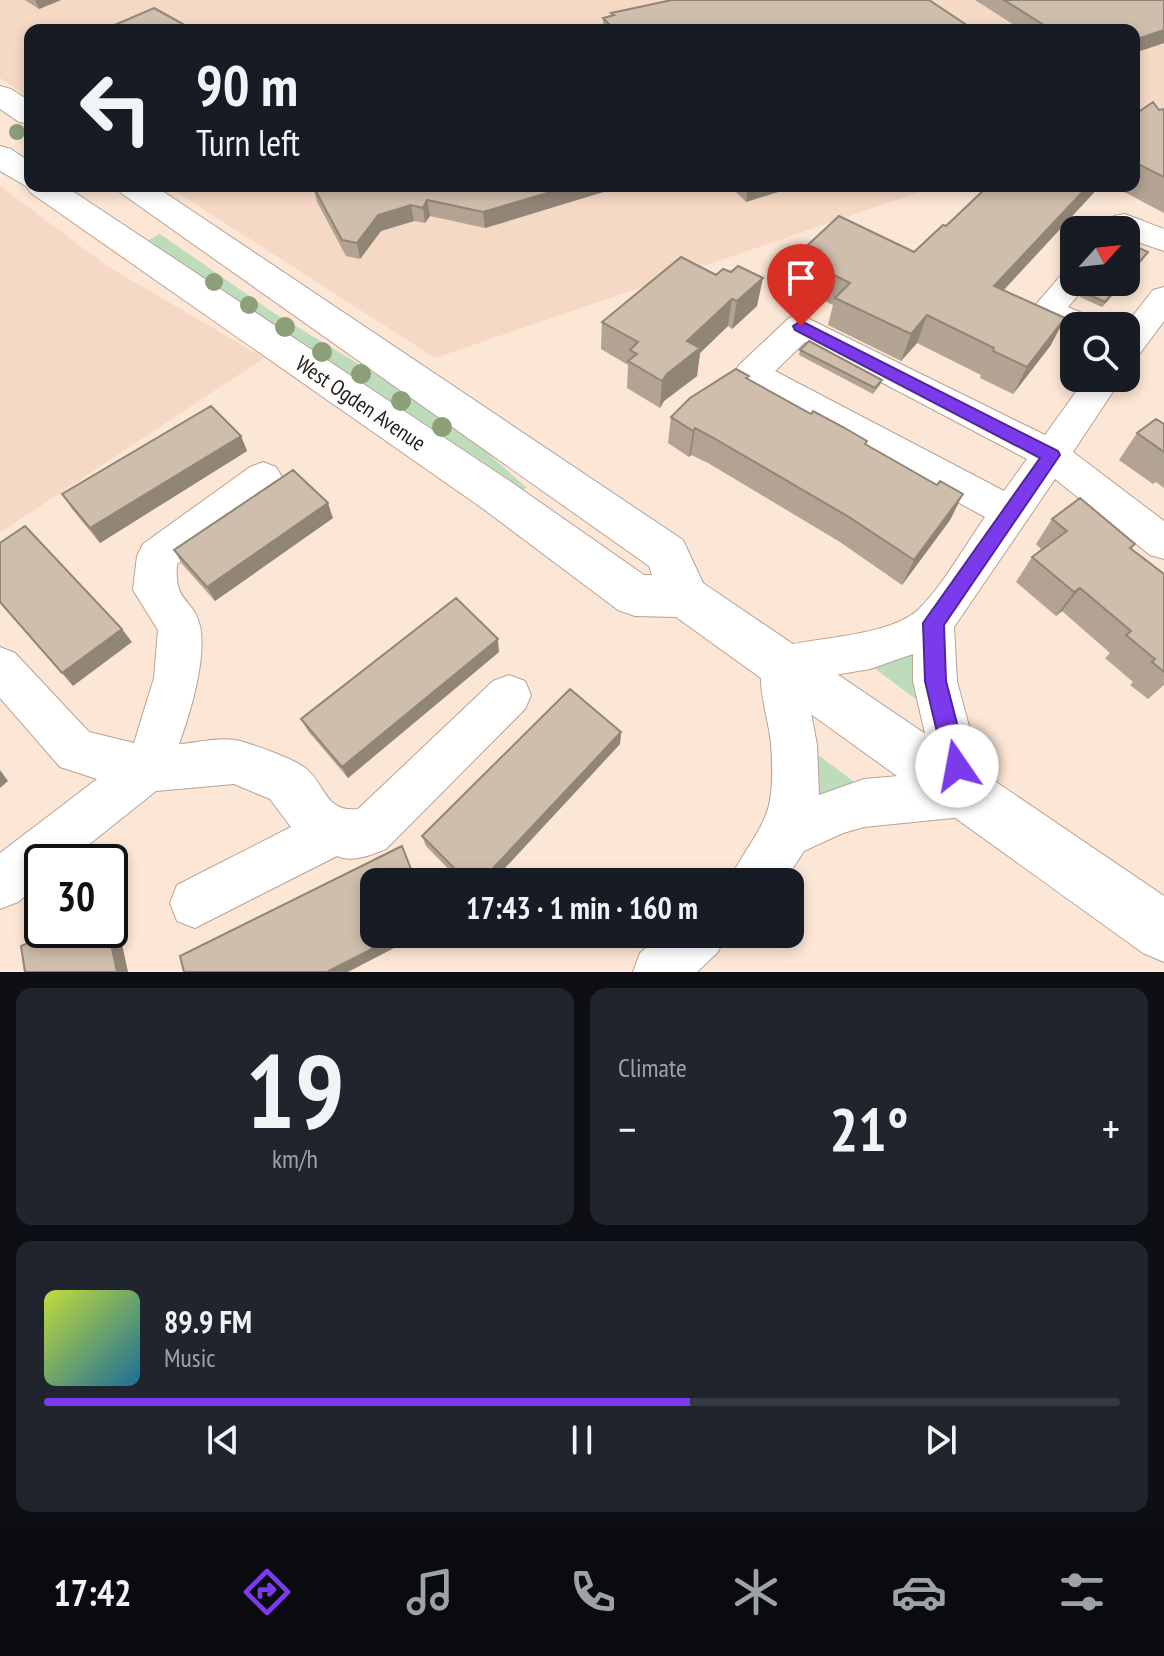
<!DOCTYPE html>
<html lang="en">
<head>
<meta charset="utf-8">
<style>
	:root { --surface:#171b24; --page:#20242c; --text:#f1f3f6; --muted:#9ea1a6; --line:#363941; --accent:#7c3aed }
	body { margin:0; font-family:"PT Sans Narrow",sans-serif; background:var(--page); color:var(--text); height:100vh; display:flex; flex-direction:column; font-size:30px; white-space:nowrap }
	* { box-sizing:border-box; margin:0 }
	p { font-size:26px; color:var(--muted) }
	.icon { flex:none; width:44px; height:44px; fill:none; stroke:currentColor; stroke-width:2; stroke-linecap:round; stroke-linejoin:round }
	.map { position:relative; height:972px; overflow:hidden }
	.sheet { display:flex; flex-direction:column; gap:16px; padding:16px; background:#0d0f14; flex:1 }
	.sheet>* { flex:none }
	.banner { position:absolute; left:24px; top:24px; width:1116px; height:168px; border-radius:16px; box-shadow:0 4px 12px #0003; background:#171b24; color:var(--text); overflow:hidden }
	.needle { width:52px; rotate:63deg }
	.buttons { position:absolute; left:1060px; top:216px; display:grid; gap:16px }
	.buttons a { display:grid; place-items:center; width:80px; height:80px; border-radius:16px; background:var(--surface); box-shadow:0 4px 12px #0003; font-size:40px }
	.speed { position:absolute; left:24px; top:844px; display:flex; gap:16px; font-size:40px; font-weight:700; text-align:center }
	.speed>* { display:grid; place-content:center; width:104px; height:104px; border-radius:50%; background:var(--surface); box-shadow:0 4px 12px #0003; line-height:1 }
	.speed .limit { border:4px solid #111; border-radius:12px; background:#fff; color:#111 }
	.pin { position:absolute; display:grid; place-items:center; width:68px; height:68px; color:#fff; margin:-82px -34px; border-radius:50% 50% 50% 0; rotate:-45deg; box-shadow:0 0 8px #0007 }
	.pin .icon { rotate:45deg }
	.me { position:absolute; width:88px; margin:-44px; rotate:348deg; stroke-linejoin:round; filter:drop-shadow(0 0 6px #0008) }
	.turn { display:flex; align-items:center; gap:28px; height:168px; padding:0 40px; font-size:36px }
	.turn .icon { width:104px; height:104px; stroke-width:2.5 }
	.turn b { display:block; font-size:56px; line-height:68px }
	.big { font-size:60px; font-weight:600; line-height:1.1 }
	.sheet .widget { flex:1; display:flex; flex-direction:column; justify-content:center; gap:12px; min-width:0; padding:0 28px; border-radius:16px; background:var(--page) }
	.sheet .dial { align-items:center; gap:0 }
	.dial b { font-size:104px; line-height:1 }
	.song { display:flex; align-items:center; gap:24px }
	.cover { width:96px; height:96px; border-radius:12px; background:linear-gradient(135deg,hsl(70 70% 55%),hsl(200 70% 35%)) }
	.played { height:8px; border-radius:4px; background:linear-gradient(90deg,var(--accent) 60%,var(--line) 60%) }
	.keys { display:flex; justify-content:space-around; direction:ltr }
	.heat { display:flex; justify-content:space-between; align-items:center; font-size:44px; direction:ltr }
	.sheet .tiles { flex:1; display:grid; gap:16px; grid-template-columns:1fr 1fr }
	.widget:last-child { grid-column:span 2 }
	.trip { position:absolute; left:360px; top:868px; width:444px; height:80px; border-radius:16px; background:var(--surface); box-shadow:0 4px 12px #0003; font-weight:600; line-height:80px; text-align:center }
	.tab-bar { display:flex; height:128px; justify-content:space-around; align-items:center; background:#090b0e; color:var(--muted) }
	.tab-bar .icon { width:56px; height:56px }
	.tab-bar .on { color:var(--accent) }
	.tab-bar b { font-size:36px; color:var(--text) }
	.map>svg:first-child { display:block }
</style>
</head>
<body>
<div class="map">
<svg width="1164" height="972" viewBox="0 0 1164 972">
	<rect width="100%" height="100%" fill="#fce6d5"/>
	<!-- built -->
	<path fill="#f6d9c4" d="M0,0H1164V109L1134,119V30H30V98L0,78Z
		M0,186L107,266L264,358L0,533Z
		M167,186H937L435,358Z"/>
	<!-- green -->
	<path fill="#bedcbb" d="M160,234L274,313L448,418L527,488L519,491L145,242Z
		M915,643L917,700L870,665Z
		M810,749L860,786L797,817Z"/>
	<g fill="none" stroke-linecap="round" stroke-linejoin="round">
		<!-- minor casing -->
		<g stroke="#b8a394" stroke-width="2">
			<path id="minor" d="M1125,214L1164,229V251L1126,238V230H1104L1114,216Z
				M1074,270V282H1089L1068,307L1093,318L1098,326H1074V335L1035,318L1031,310L1063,273Z
				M1164,287V321L1138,356L1126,360L1125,326L1153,290Z
				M801,315L1045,435L1086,378H1122L1073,452L1164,521V559L1150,555L1055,479L954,627L957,681L987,794L980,810L963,817L864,827L843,833L804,851L784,882H729C742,850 768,828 771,793C773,777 772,759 771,743C768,714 753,678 766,651C807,636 889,639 920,608C945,582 964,547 985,517L739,383L734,374L739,365L789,318ZM805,342L1027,459L1004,491L775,371ZM913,654V681L934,773L864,779L819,795L817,745L805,680L870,669Z
				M263,462L276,467L282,477L276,487L177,564C174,605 193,596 200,626C207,658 190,714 179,744C196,743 218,737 235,740C248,742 293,759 304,767C326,783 324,813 358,809L493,681L509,675L525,681L531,695L525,709L386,849C371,855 352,863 337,856L195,928L177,921L170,903L177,885L291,827L270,799L234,784L156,791L67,862H42V882L18,902L0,909V853L97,779L60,767L0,698V647L15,653L89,732L134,743L154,678L158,630L133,590L137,556L143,544L250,467Z
				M662,934H726L718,952L697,972H633L640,953Z"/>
		</g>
		<!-- major casing -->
		<g stroke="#b8a394" stroke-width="2">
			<path id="major" d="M0,86L11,89L30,101V124L19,122L0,109Z
				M0,146L11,149L30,162V186H65L514,484L644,575H652L649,566L121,193L116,186H155L683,540L703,583L1164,896V962L1143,953L676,617L635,616L618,610L482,508L31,193L26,186L0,171Z"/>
		</g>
		<!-- minor -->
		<use href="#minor" fill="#fff" fill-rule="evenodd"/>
		<!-- major -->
		<use href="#major" fill="#fff" fill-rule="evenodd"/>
	</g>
	<!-- trees -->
	<g fill="#8c9f78">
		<circle cx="17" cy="132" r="8"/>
		<circle cx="214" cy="282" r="9"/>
		<circle cx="249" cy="305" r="9"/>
		<circle cx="285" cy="327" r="10"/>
		<circle cx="322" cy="352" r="10"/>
		<circle cx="361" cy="374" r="10"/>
		<circle cx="401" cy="401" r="10"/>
		<circle cx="442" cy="427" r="10"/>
	</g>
	<!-- wall -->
	<path fill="#b2a393" d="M25,0H61L39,9Z
		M975,0H1164V43L1134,53V30H1022Z
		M611,13L974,30H603V18L611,16Z
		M1164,109V213L1113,186H1134V115Z
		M313,186H623L485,228L430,216L425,223L414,221L381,231L360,259L346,256L317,202Z
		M730,186H797L746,202Z
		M1100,186L1004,290L1051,345L1013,394L980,378L981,375L917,343L901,361L828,325L833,305L790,284L796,256L914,252L946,226Z
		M681,257L757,306L732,329L728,326L700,353L697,376L664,401L660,408L627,388L628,365L601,349L602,322Z
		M1089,282H1124L1102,307L1080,297Z
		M800,350L882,380L880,385L873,394L799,355Z
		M749,376L748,379L937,485L963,494L950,520L902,585L840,542L708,463L691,455L689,457L668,443L671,417Z
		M1164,424V488L1156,482L1153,484L1119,460L1137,433Z
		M241,436L247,451L100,543L72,509L62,494Z
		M333,518L215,601L182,564L174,550Z
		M1052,519L1135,544L1131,549L1164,574V685L1148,699L1130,685L1133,682L1105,658L1110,653L1062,611L1056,616L1016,582L1032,557L1042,550L1036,544Z
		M499,652L348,778L308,731L301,719Z
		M621,732L620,744L492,882H461L426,846L422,836Z"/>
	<!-- shaded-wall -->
	<path fill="#918578" d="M35,0H61L39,9Z
		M1164,30V43L1134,53V40Z
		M571,186H623L485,228L483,212Z
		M748,186H797L746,202Z
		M1088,186H1100L982,313L994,286Z
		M427,200L430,216L425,223L423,208Z
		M411,205L414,221L381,231L360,259L357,243L378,215Z
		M763,278L757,306L732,329L737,301Z
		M1122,282H1124L1102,307L1105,302Z
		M732,299L728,326L700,353L697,376L664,401L660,408L662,381L687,341Z
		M927,315L917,343L901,361L911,334Z
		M1065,318L1051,345L1013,394L1027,367Z
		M695,428L691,455L689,457L693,431Z
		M241,436L247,451L100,543L90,528Z
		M963,494L950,520L902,585L914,560Z
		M328,503L333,518L215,601L207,587Z
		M1080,588L1062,611L1056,616L1074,592Z
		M122,629L132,642L73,686L62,673Z
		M498,639L499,652L348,778L342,767Z
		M621,732L620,744L492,882H480Z
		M0,770L8,781L0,788Z
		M110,912L116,916L128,972H117L108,930H110Z
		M401,934H421L348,972H327Z"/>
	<!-- building -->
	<path fill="#cfbeab" stroke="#918578" stroke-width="2" d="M672,0H929L974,30H615L603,18L614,15L611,13Z
		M1004,0H1164V30L1134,40V30H1052Z
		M154,8L192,29L103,30Z
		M1153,102L1159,110L1164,109V177L1134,162V115Z
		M313,186H571L483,212L427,200L423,208L411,205L378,215L357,243L342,240Z
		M988,186H1088L994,286L1065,318L1027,367L993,351L994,348L927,315L911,334L835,298L850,283L796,256L839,216L914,252L943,225L946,226Z
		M1126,242L1148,252L1126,278Z
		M681,257L716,275L723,269L731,272L738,266L763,278L737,301L732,299L687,341L700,348L667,374L662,381L628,361L637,354L630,350L638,342L602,322Z
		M1089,282H1122L1105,302L1083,292Z
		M809,341L882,380L875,388L800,350Z
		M736,369L749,376L746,378L811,414L813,411L843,427L867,441L865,444L937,485L940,481L963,494L914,560L849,517L712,437L695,428L693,431L671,417L690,398Z
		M211,406L241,436L90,528L62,494Z
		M1156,419L1164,424V452L1137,433Z
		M293,470L328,503L207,587L174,550Z
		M1080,498L1135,544L1130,548L1164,574V672L1152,662L1155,659L1126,635L1131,631L1080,588L1074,592L1032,557L1067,531L1052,519Z
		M25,526L122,629L62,673L0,602V543Z
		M456,598L498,639L342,767L301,719Z
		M570,689L621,732L480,882H468L422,836Z
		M402,846L416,882H374V934H401L327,972H184L180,956Z
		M55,930H108L117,972H25L21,946Z"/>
	<!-- route -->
	<path fill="#7c3aed" stroke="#51269a" stroke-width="2" d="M801,321L1058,451L1060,455L944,625L946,681L968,766L964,773L957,776L949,773L945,766L925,681L923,623L1040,458L795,330L793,326Z"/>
	<g text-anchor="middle" stroke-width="6" stroke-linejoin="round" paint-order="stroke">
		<!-- street labels -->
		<g font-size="22" fill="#251d17" stroke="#fff">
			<text transform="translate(361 403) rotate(34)" y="8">West Ogden Avenue</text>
		</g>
	</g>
</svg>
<div class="buttons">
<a><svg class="needle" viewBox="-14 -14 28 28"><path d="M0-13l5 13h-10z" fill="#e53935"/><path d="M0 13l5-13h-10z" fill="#9ea1a6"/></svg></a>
<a><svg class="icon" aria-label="search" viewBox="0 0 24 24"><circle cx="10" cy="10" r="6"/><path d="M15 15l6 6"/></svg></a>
</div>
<div class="speed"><div class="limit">30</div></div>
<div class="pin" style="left:801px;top:326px;background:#d93025"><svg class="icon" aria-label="arrive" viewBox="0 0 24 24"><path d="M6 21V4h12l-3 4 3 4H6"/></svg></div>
<svg class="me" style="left:957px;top:766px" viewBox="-20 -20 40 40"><circle r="19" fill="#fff"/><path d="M0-13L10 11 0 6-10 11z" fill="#7c3aed"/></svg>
<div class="trip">17:43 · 1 min · 160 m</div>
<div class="banner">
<div class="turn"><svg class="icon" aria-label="left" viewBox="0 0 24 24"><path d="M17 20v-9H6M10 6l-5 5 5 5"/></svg><div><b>90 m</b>Turn left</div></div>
</div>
</div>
<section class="sheet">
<div class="tiles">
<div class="widget dial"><b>19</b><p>km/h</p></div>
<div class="widget"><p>Climate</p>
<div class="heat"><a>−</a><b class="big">21°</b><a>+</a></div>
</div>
<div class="widget">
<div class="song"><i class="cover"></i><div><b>89.9 FM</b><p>Music</p></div></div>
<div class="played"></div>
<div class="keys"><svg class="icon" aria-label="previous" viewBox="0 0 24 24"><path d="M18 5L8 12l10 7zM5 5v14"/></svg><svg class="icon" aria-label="pause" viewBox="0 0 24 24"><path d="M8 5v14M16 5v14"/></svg><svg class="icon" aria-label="next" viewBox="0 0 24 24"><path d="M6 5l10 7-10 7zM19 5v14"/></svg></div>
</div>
</div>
</section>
<nav class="tab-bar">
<b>17:42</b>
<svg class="icon on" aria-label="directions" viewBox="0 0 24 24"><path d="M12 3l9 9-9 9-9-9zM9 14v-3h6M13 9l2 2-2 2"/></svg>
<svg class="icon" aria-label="music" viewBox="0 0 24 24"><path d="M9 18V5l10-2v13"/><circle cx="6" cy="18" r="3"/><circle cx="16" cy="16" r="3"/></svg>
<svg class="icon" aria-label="phone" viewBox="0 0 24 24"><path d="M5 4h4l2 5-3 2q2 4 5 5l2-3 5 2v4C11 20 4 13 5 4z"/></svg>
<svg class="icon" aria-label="climate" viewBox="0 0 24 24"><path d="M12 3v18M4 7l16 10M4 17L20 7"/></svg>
<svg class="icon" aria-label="car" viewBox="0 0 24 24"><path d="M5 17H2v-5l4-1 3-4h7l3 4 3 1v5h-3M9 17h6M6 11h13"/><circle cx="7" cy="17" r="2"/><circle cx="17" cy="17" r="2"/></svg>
<svg class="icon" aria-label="filters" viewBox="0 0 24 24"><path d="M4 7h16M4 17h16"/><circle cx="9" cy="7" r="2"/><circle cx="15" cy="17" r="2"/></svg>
</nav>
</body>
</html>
